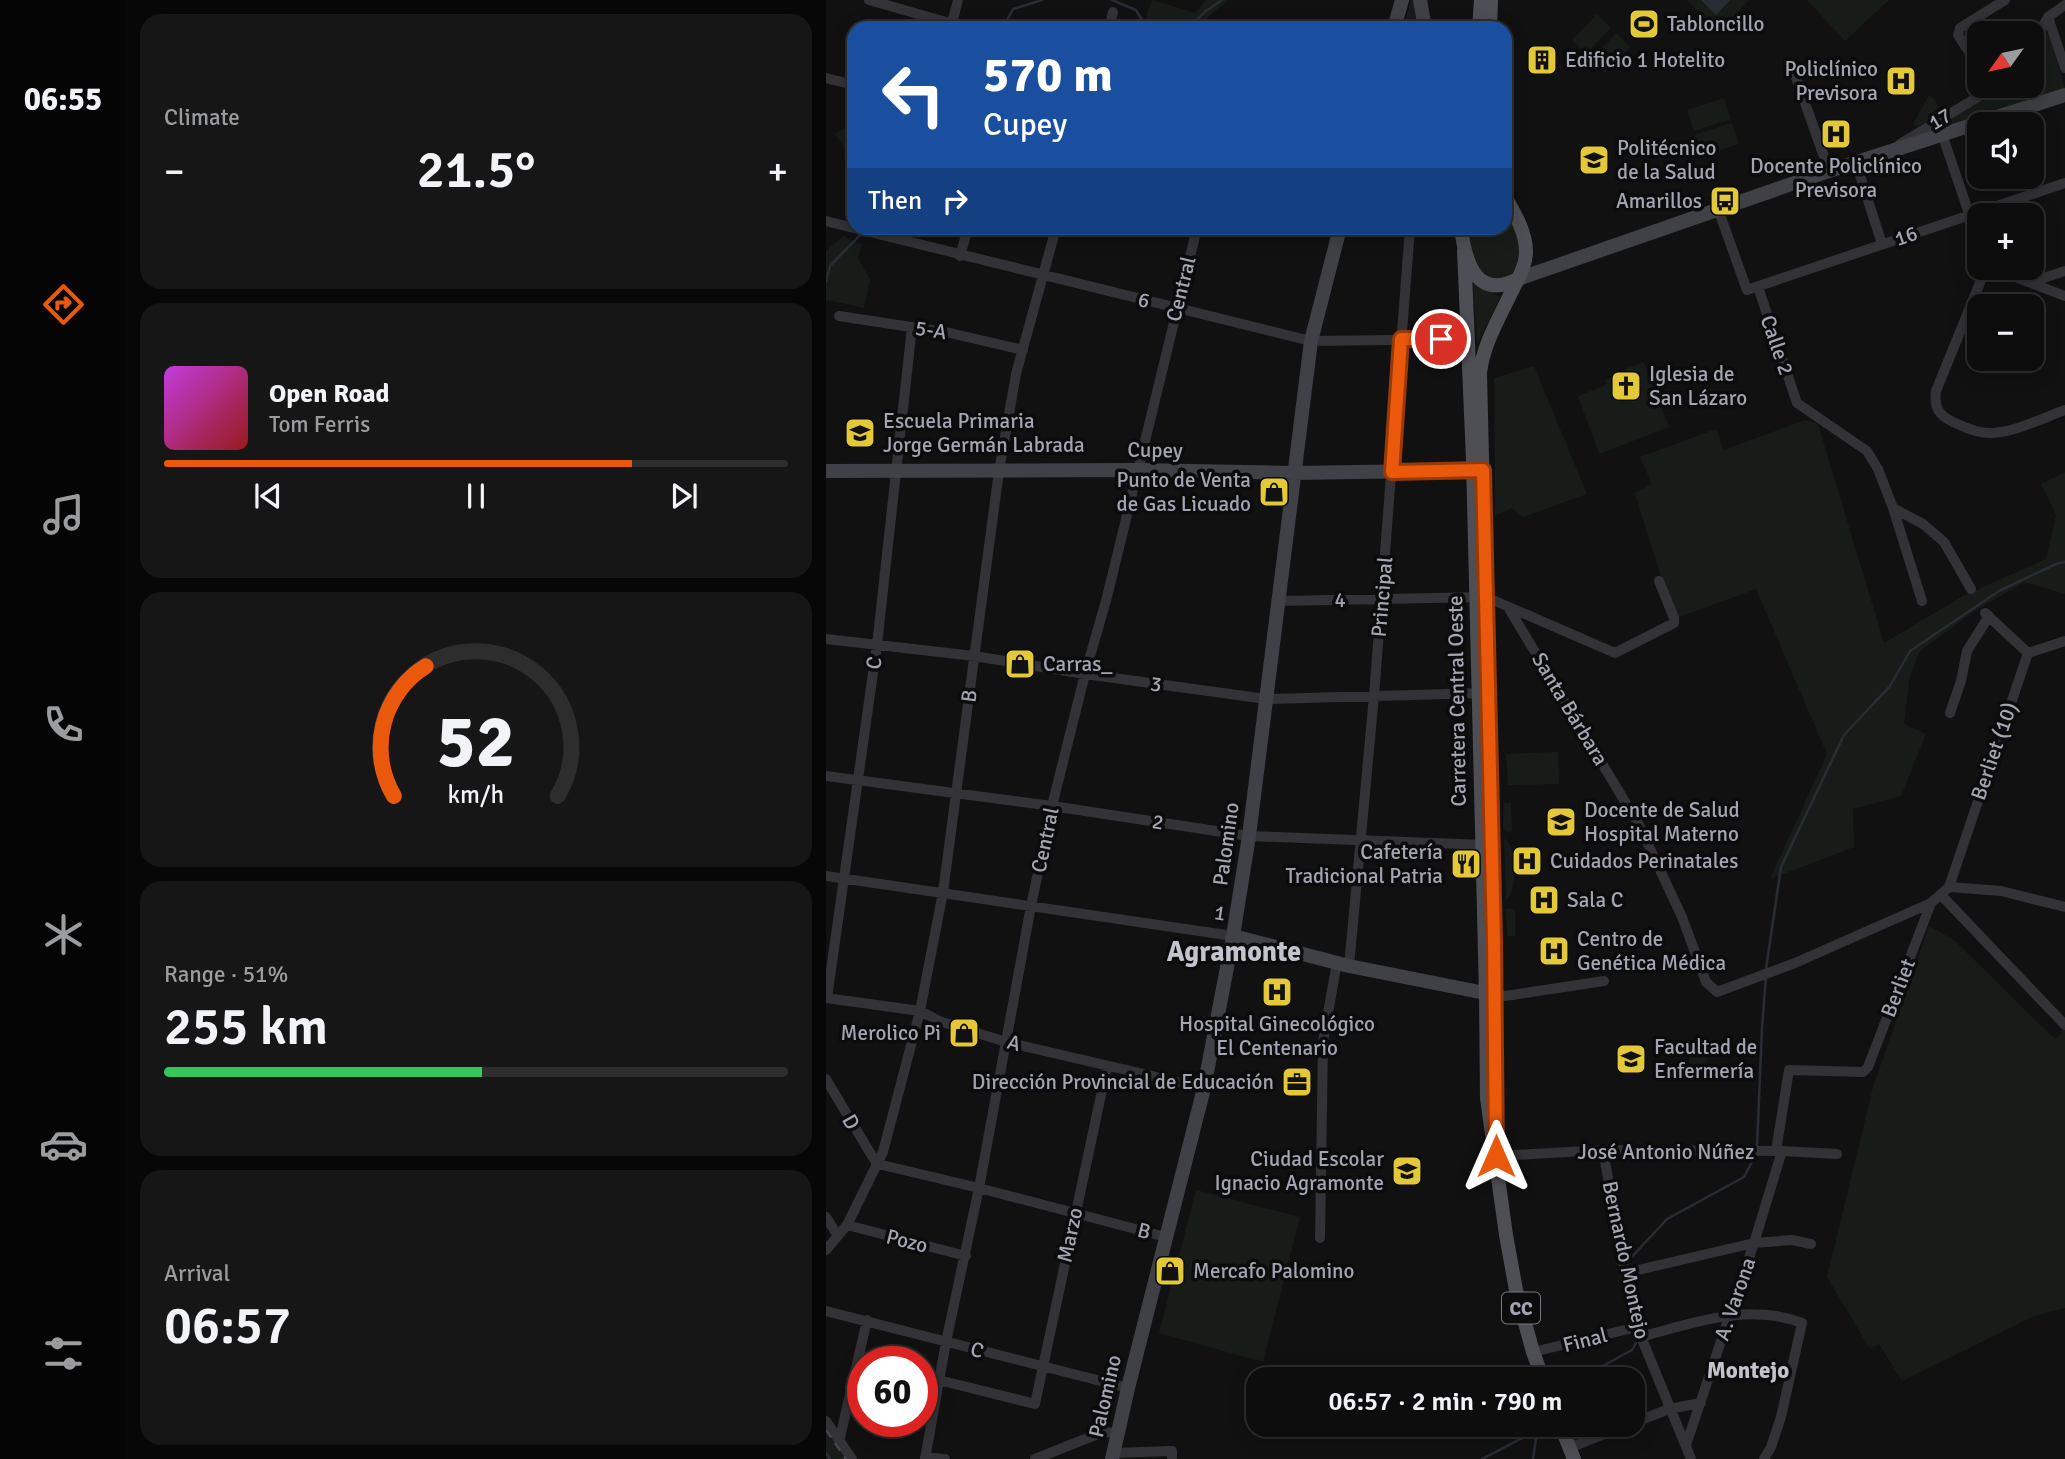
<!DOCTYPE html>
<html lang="en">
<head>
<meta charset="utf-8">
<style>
	:root { --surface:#0d0d0e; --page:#161617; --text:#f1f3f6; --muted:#9a9c9e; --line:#2d2d2e; --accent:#ea580c }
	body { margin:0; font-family:Signika,sans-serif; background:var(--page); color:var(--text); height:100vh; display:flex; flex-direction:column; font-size:26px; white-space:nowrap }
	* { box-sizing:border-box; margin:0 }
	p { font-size:23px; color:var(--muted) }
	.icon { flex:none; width:38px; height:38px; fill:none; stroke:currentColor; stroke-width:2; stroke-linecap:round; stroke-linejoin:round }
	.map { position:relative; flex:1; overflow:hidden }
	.side { display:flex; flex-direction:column; gap:14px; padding:14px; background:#070708; width:700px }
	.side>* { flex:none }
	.top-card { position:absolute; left:21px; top:21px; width:665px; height:214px; border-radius:21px; box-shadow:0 4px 18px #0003,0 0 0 2px var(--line); background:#1a4fa0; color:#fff; overflow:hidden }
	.needle { width:46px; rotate:237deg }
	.tools { position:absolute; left:1141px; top:21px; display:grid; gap:14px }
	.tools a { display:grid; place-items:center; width:77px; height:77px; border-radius:14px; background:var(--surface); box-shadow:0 4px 18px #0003,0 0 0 2px var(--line); font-size:35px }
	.speed { position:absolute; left:21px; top:1346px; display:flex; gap:14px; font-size:35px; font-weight:700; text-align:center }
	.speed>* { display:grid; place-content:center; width:91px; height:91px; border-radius:50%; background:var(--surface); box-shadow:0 4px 18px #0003,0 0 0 2px var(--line); line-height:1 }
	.speed .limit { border:10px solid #d22; background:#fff; color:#111 }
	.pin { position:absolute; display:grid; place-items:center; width:60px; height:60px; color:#fff; margin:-30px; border:4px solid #fff; border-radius:50%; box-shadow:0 2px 7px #0007 }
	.me { position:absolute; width:77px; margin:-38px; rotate:0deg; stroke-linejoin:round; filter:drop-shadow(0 0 5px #0008) }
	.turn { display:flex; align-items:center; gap:24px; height:147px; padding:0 21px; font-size:32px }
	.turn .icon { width:91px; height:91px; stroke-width:2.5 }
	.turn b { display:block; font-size:49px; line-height:60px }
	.then { display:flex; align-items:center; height:66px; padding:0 21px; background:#0003; gap:14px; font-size:26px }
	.big { font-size:52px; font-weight:600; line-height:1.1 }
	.side .card { flex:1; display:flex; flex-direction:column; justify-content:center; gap:10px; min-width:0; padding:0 24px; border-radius:21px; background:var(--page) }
	.side .dial { align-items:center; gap:0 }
	.dial svg { height:182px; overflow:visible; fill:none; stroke:var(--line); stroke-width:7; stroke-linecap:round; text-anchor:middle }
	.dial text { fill:var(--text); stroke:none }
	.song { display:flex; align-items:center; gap:21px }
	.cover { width:84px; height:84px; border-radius:10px; background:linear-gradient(135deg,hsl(290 70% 55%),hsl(0 70% 35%)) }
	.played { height:7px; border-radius:4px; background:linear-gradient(90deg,var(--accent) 75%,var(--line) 75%) }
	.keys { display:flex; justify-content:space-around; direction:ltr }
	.heat { display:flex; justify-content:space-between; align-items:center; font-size:38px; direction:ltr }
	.charge { height:10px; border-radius:5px; background:linear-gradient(90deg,#34c759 51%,var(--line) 0) }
	.trip { position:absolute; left:420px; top:1367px; width:399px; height:70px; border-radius:21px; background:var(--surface); box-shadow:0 4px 18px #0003,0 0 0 2px var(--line); font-weight:600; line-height:70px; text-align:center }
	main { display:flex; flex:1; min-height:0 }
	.dock { display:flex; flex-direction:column; width:126px; justify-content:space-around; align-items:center; background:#050506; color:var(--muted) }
	.dock .icon { width:49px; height:49px }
	.dock .active { color:var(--accent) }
	.dock b { font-size:32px; color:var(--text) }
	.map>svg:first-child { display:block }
</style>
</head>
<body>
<main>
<nav class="dock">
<b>06:55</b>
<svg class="icon active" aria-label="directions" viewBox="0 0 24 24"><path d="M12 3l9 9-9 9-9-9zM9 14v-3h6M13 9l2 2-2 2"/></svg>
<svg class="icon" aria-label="music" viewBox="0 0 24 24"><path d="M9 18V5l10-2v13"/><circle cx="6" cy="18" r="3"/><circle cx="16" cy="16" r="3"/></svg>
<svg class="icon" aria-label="phone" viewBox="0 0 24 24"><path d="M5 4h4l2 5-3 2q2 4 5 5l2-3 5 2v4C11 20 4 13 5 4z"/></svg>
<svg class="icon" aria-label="climate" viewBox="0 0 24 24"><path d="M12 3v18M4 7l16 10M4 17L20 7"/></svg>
<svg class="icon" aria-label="car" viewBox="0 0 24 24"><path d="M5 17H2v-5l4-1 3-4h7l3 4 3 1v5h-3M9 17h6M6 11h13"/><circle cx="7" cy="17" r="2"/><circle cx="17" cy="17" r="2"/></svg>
<svg class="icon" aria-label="filters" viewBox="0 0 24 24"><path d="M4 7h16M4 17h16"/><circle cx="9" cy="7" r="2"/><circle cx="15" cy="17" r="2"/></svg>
</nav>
<section class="side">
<div class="card"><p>Climate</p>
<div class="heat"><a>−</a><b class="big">21.5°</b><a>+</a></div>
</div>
<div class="card">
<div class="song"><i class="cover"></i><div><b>Open Road</b><p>Tom Ferris</p></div></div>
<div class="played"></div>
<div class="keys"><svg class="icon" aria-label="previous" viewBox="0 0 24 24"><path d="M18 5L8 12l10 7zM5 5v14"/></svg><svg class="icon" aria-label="pause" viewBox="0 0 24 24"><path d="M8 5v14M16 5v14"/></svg><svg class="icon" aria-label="next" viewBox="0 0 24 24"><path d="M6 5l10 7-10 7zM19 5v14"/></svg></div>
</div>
<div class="card dial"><svg viewBox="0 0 100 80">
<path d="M14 69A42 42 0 1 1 86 69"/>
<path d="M14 69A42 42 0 0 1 28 12" stroke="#ea580c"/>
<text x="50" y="56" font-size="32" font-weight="700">52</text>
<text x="50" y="72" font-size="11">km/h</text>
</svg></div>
<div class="card"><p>Range · 51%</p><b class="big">255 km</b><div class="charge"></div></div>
<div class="card"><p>Arrival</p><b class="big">06:57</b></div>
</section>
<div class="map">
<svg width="1239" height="1459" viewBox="0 0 1239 1459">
	<rect width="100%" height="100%" fill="#111112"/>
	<!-- green -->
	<path fill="#171c19" d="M326,0L370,13L380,0H402L369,28H320V16Z
		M585,0H588L592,28H577Z
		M861,0H923L901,23L896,19L888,27Z
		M981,0H1063L1019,41Z
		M771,14L785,28L760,54L746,40Z
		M1222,31L1239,88L1118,127L1117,124L1120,120L1178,86H1206V57Z
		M791,33L804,47L779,73L765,59Z
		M1103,95L1108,99L1114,109L1112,115L1091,127L1087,124Z
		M898,98L905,119L868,131L861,110Z
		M906,123L913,144L876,156L869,135Z
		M21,127L28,129V166L19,162L18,147L9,134Z
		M679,211C692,222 699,260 686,273C680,278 672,278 665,279L648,265L641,228H679Z
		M17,236L36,245L32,258L44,280L38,308L2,300L0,301V251Z
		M647,282L674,297L651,345Z
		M818,362L843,427L773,454L752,396L780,385L779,380L786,377L796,402L809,396L799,369Z
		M708,366L761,494L697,517L686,508L669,516L668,378Z
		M979,420L992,424L1058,643L1137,596L1220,559L1230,515L1215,484L1239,472V594L1198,582L1147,612L1094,651L1084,675L1078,724L1100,734L1075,796L1027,809L1028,847L944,879L1001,754L930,589L848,619L809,493L826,484L814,457L890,429L898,450Z
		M732,752L733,784L682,785L680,754Z
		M685,802L686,830L683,832L677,829L678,803Z
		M678,838C692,849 692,888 680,901Z
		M684,908L689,912V936H681L680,909Z
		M1103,926L1128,940L1229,1039L1239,1029V1308L1208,1316L1076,1381L1053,1344L1044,1349L1001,1277L1047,1087Z
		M866,1040L883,1043L878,1077L861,1074Z
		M370,1190L474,1217L437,1362L333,1333Z
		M0,1417L30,1459H0Z"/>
	<!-- water -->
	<path fill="#282d34" d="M875,0H904L890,15Z"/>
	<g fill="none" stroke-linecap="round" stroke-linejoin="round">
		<!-- stream -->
		<path stroke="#282d34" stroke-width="2.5" d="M286,0L310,10L321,28
			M177,28L187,9L216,0
			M362,28L380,11L396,0
			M0,282L4,266L34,235
			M940,969L955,867L1018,735L1064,686L1084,651L1173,591L1230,564L1239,562
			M931,1147L936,1028L940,976
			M802,1261L841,1219L918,1177L929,1156
			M753,1379L806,1350L810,1343
			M0,1453L4,1459
			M656,1459L723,1424
			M707,1459L711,1432"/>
		<!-- street -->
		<path stroke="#323237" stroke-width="10" d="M43,0L141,28
			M1222,17L1239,68
			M125,27L132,0
			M283,28L287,12
			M1206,46L1222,17L1239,5
			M965,63L1003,171
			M1153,67L1132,35L1134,28L1179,0
			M0,78L28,85
			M1115,131L1153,243
			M1074,144L1170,86
			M1030,163L1056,244
			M892,209L921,290L1239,183
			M0,221L485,341L641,339
			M134,256L142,228
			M1160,268L1110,391C1108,407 1112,415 1127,422C1138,427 1151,433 1164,433C1187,433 1217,418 1239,410
			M1166,268L1239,296
			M1205,282L1239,271
			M932,287L971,403L1041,451L1052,469L1067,508L1097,524L1118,542L1145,589
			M13,316L124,333L197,350
			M1067,508L1096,601
			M452,601L660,597L789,653L848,623V618L833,581
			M682,607L813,825L856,917L880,982L891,992L969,963L1105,903L1123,887L1202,653
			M1159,613L1202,653
			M0,639L148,656L259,674L440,699L657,693
			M1202,653L1239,641
			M1124,713L1135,681L1141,651L1163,616
			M0,776L226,806L423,836L660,845
			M0,876L407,936
			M1123,887L1175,891L1239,907
			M1115,895L1239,1025
			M523,966L548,696L584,228
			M669,995L679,996L778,981
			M0,998L94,1011L113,1021L180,1042L378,1088
			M1,998L51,645L86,327
			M0,1079L46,1156L52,1164L153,1188L340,1237
			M777,1150L799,1273L811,1327L865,1459
			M950,1151L963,1070L1037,1072L1042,1067L1105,903
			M670,1156L777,1150L956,1151L1011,1154
			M0,1217L12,1236
			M21,1225L140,1256
			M494,1238L497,1042L511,962
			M0,1250L21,1225L57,1152L94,1011L117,892L173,471L190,374L230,228
			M799,1273L928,1243L966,1240L985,1244
			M0,1311L302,1388
			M814,1337C868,1323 922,1302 976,1323L955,1417L945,1447L938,1459
			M707,1352L811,1327
			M113,1380L209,1404L281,1067
			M0,1421L26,1459
			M807,1423L843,1409L875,1403
			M13,1442L41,1320
			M860,1445L928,1243L956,1151
			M743,1448L803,1424
			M287,1453L346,1451V1459
			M99,1457L119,1459
			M99,1459L120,1342L153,1188L205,906L226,806L259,674L281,597L371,228
			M209,1459L277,1432L292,1433"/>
		<!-- secondary -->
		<path stroke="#404146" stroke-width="14" d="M594,0L599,28
			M568,28L576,0
			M692,279L1003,171L1239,95
			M0,471L311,470L468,473L657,470
			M407,936L523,966L669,995
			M286,1459L302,1388L378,1088L407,936L423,836L485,341L514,228"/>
		<!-- primary -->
		<path stroke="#4e4e55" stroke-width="14" d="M653,28L655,0
			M664,28L665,0
			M635,228C639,261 650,301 692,279
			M638,250L647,460L660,994L661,1098L680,1235L690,1290L707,1352L717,1379
			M669,1007L654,373C657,345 673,318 685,293C691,280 700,267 700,252C700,232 689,214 679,197
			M734,1424L748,1459"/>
		<!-- rail -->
		<path stroke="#45464b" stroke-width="2.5" stroke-dasharray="9 7" stroke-linecap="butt" d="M0,1430L20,1459"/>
	</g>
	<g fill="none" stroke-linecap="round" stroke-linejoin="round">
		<!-- route casing -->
		<g stroke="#983908" stroke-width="18">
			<path id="route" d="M615,339H575L566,472L657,470L668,941L670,1156"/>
		</g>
		<!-- route -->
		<use href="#route" stroke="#ea580c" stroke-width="12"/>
	</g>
	<!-- icons -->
	<defs>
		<g id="stadium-square" transform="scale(1.575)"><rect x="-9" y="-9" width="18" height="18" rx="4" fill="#e3c838" stroke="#0c0c0d"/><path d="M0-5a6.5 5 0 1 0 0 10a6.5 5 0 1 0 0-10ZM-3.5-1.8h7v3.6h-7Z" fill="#111"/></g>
		<g id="building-square" transform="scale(1.575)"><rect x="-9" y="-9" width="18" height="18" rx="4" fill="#e3c838" stroke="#0c0c0d"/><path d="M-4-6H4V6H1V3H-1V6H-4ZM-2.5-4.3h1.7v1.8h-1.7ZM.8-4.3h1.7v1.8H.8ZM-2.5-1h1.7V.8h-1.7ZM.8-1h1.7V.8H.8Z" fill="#111"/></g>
		<g id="hospital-square" transform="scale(1.575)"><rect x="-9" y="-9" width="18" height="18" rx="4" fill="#e3c838" stroke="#0c0c0d"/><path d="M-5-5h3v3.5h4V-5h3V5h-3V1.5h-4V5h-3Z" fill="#111"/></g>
		<g id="university-square" transform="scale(1.575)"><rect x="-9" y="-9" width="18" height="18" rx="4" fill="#e3c838" stroke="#0c0c0d"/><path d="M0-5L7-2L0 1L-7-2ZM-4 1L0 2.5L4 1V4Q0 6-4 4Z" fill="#111"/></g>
		<g id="bus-square" transform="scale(1.575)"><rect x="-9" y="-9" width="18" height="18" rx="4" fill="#e3c838" stroke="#0c0c0d"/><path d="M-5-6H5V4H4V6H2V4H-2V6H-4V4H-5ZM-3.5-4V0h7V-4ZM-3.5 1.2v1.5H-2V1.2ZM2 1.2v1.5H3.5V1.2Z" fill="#111"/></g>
		<g id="church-square" transform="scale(1.575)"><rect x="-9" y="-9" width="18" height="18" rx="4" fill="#e3c838" stroke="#0c0c0d"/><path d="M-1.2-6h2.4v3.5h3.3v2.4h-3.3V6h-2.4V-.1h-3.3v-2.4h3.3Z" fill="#111"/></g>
		<g id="school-square" transform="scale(1.575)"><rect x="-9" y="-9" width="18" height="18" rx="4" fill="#e3c838" stroke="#0c0c0d"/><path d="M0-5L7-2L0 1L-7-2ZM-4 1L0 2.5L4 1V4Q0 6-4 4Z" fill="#111"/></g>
		<g id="shop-square" transform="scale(1.575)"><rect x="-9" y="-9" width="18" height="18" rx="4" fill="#e3c838" stroke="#0c0c0d"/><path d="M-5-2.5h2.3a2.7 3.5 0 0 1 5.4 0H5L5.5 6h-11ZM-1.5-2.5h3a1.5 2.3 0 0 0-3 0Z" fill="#111"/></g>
		<g id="restaurant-square" transform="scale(1.575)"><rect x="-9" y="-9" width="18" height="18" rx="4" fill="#e3c838" stroke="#0c0c0d"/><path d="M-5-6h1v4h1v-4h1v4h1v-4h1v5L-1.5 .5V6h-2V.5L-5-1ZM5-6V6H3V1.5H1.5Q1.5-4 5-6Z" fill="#111"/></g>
		<g id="office-square" transform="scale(1.575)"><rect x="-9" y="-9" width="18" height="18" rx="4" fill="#e3c838" stroke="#0c0c0d"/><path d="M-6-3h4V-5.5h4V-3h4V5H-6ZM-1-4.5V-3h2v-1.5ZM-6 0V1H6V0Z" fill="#111"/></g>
	</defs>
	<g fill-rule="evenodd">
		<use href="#stadium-square" x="818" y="24"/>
		<use href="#building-square" x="716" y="60"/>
		<use href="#hospital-square" x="1075" y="81"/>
		<use href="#hospital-square" x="1010" y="134"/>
		<use href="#university-square" x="768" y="160"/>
		<use href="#bus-square" x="899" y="201"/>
		<use href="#church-square" x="800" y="386"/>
		<use href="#school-square" x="34" y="433"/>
		<use href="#shop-square" x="448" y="492"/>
		<use href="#shop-square" x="194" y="664"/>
		<use href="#university-square" x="735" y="822"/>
		<use href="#hospital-square" x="701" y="861"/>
		<use href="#restaurant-square" x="640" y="864"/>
		<use href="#hospital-square" x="718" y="900"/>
		<use href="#hospital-square" x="728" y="951"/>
		<use href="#hospital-square" x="451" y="992"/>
		<use href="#shop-square" x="138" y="1033"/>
		<use href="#university-square" x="805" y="1059"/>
		<use href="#office-square" x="471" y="1082"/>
		<use href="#school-square" x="581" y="1171"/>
		<use href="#shop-square" x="344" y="1271"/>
	</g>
	<g text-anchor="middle" stroke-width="7" stroke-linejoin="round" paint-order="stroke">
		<!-- shield labels -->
		<rect fill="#0c0c0d" stroke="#767780" stroke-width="2" x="676" y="1292.5" width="38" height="31" rx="5"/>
		<g font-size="19" font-weight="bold" fill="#a3a5b2">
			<text x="695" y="1315">CC</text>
		</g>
		<!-- poi labels -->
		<g font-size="21" fill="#a3a5b2" stroke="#0c0c0d" text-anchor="start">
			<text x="841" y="31">Tabloncillo</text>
			<text x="739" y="67">Edificio 1 Hotelito</text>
			<text x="1052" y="76" text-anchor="end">Policlínico<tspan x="1052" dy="24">Previsora</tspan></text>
			<text x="791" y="155">Politécnico<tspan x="791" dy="24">de la Salud</tspan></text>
			<text x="1010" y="173" text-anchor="middle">Docente Policlínico<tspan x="1010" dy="24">Previsora</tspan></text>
			<text x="876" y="208" text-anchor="end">Amarillos</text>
			<text x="823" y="381">Iglesia de<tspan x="823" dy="24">San Lázaro</tspan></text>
			<text x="57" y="428">Escuela Primaria<tspan x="57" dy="24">Jorge Germán Labrada</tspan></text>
			<text x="425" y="487" text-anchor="end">Punto de Venta<tspan x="425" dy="24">de Gas Licuado</tspan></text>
			<text x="217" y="671">Carras_</text>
			<text x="758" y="817">Docente de Salud<tspan x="758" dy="24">Hospital Materno</tspan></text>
			<text x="617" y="859" text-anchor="end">Cafetería<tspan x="617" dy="24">Tradicional Patria</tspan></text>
			<text x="724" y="868">Cuidados Perinatales</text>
			<text x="741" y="907">Sala C</text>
			<text x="751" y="946">Centro de<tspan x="751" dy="24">Genética Médica</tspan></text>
			<text x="451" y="1031" text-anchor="middle">Hospital Ginecológico<tspan x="451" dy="24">El Centenario</tspan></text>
			<text x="115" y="1040" text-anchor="end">Merolico Pi</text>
			<text x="828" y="1054">Facultad de<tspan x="828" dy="24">Enfermería</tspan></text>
			<text x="448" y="1089" text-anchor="end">Dirección Provincial de Educación</text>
			<text x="558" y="1166" text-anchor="end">Ciudad Escolar<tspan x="558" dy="24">Ignacio Agramonte</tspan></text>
			<text x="367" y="1278">Mercafo Palomino</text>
		</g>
		<!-- street labels -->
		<g font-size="21" fill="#a3a5b2" stroke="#0c0c0d">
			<text transform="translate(1114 119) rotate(-31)" y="7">17</text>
			<text transform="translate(1080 236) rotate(-19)" y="7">16</text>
			<text transform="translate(355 289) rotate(-76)" y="7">Central</text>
			<text transform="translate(318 300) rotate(14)" y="7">6</text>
			<text transform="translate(105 330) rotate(9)" y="7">5-A</text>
			<text transform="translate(951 345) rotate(71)" y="7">Calle 2</text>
			<text transform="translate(329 450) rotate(1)" y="7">Cupey</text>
			<text transform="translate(556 597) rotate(-85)" y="7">Principal</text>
			<text transform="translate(514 600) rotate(-1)" y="7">4</text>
			<text transform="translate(48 663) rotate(-82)" y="7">C</text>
			<text transform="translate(330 684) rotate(8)" y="7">3</text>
			<text transform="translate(143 696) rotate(-83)" y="7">B</text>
			<text transform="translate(631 701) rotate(-91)" y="7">Carretera Central Oeste</text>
			<text transform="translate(744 709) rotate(59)" y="7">Santa Bárbara</text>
			<text transform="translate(1168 751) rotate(-71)" y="7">Berliet (10)</text>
			<text transform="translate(332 822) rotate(9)" y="7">2</text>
			<text transform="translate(219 840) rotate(-78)" y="7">Central</text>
			<text transform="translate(400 844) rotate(-82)" y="7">Palomino</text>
			<text transform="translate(394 913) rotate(9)" y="7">1</text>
			<text transform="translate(1072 988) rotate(-69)" y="7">Berliet</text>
			<text transform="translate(188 1043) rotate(15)" y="7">A</text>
			<text transform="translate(25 1122) rotate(60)" y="7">D</text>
			<text x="840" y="1159">José Antonio Núñez</text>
			<text transform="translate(318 1231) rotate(14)" y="7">B</text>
			<text transform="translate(244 1235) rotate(-78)" y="7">Marzo</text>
			<text transform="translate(81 1241) rotate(14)" y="7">Pozo</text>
			<text transform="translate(800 1260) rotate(78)" y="7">Bernardo Montejo</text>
			<text transform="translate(909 1299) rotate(-71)" y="7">A. Varona</text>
			<text transform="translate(759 1340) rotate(-14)" y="7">Final</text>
			<text transform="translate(151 1350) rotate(14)" y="7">C</text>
			<text transform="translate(279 1396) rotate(-77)" y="7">Palomino</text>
		</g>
		<!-- neighbourhood labels -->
		<g font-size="23" font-weight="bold" fill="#c4c4ce" stroke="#0c0c0d">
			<text x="922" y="1378">Montejo</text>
		</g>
		<!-- district labels -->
		<g font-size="28" font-weight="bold" fill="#c4c4ce" stroke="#0c0c0d">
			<text x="408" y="961">Agramonte</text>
		</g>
	</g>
</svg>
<div class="tools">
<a><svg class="needle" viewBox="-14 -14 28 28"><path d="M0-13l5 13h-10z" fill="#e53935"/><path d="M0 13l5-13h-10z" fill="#9a9c9e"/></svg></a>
<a><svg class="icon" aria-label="sound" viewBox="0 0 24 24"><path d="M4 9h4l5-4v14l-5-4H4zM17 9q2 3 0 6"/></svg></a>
<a>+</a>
<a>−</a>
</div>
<div class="speed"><div class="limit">60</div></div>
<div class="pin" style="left:615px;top:339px;background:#d93025"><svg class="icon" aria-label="arrive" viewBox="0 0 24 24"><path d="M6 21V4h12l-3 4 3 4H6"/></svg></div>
<svg class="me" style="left:670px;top:1156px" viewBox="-20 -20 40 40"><path d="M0-17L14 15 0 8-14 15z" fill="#ea580c" stroke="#fff" stroke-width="4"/></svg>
<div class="trip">06:57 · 2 min · 790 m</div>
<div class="top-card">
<div class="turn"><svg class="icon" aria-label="left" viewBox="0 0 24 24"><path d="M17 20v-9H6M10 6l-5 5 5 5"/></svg><div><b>570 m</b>Cupey</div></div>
<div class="then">Then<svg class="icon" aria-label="right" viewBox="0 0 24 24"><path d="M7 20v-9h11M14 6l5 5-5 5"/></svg></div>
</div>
</div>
</main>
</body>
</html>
